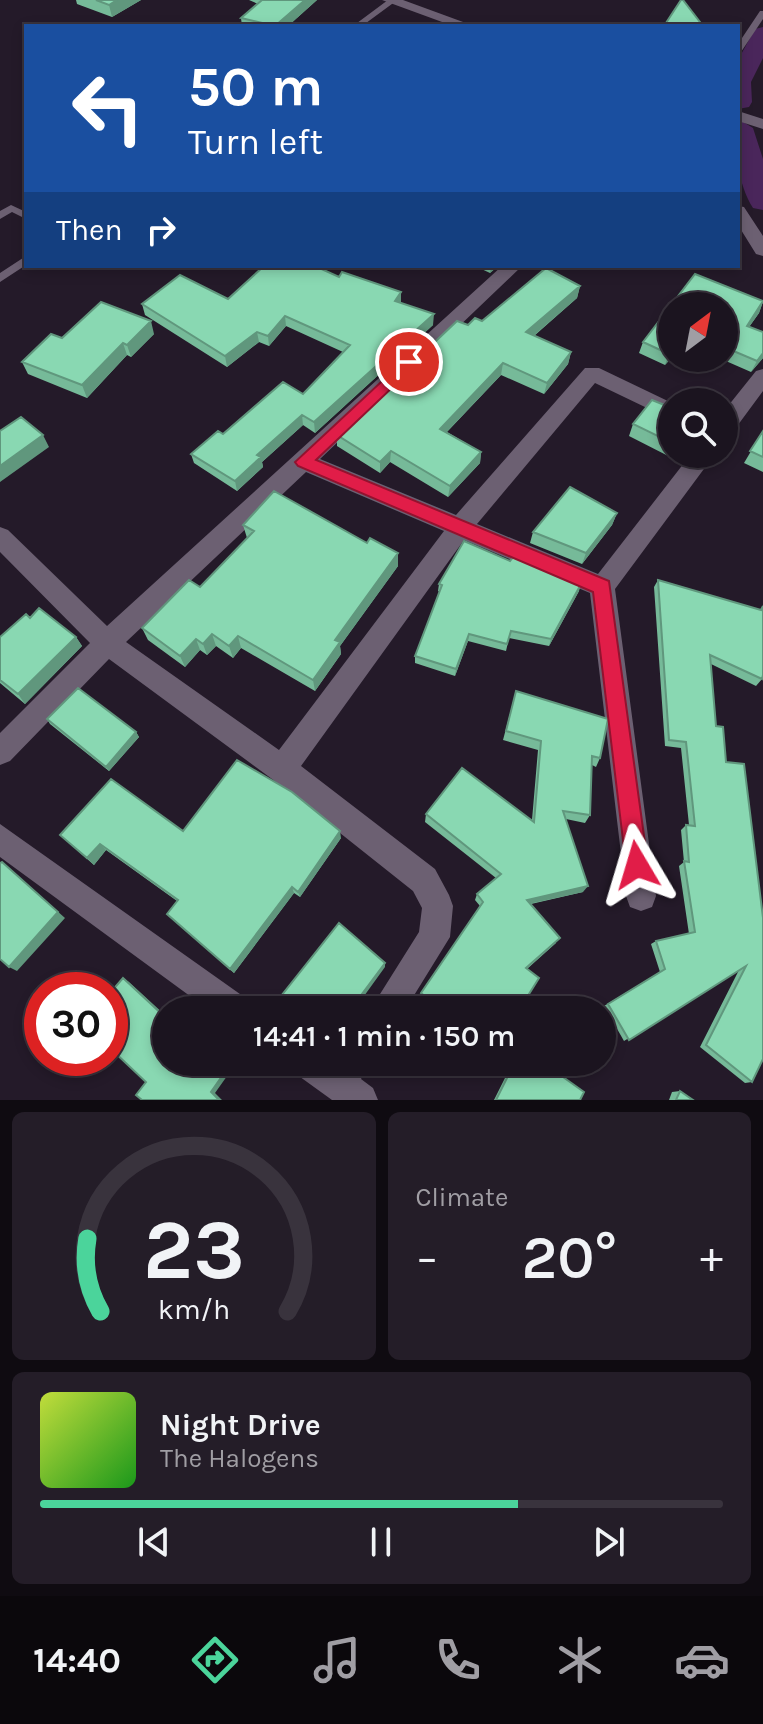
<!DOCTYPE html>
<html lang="en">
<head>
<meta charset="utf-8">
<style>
	:root { --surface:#1b141f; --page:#241d28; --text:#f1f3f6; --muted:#a09ea4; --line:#39333d; --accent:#4bd49b }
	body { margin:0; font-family:Karla,sans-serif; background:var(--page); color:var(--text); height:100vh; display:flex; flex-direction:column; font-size:30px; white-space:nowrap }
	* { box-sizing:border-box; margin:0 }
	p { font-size:26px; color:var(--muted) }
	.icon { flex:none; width:44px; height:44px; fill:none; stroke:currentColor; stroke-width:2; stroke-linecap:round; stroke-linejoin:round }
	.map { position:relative; height:1100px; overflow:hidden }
	.side { display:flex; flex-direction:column; gap:12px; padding:12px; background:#0f0b11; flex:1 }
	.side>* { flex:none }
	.guide { position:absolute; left:24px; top:24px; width:716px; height:244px; border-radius:0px; box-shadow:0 4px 12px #0003,0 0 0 2px var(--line); background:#1a4fa0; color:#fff; overflow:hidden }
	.needle { width:52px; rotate:32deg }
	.buttons { position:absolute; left:658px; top:292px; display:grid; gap:16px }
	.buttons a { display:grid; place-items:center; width:80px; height:80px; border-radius:50%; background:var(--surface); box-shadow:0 4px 12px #0003,0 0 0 2px var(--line); font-size:40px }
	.speed { position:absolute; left:24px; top:972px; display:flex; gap:16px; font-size:40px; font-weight:700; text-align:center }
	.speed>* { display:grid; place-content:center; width:104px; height:104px; border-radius:50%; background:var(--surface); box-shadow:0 4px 12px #0003,0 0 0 2px var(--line); line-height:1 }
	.speed .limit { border:12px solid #d22; background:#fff; color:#111 }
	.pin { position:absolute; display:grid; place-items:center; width:68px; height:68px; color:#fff; margin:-34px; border:4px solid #fff; border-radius:50%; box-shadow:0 2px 8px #0007 }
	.me { position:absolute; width:88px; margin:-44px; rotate:353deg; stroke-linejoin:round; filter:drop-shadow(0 0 6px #0008) }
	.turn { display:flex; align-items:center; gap:28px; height:168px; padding:0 32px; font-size:36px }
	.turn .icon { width:104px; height:104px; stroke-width:2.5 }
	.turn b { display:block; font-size:56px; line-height:68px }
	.then { display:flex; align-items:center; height:76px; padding:0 32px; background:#0003; gap:16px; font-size:30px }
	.big { font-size:60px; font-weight:600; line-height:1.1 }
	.side .tile { flex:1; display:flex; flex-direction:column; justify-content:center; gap:12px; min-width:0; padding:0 28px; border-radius:12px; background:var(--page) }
	.side .dial { align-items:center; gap:0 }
	.dial svg { height:208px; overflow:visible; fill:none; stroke:var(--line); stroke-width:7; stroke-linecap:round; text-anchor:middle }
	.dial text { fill:var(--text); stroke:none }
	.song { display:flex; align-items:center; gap:24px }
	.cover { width:96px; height:96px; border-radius:12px; background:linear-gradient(135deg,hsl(70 70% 55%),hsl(120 70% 35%)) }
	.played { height:8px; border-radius:4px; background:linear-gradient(90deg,var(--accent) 70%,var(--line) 70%) }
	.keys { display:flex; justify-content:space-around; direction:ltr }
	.heat { display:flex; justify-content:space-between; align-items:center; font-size:44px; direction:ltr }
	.side .tiles { flex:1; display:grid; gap:12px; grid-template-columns:1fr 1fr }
	.tile:last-child { grid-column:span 2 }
	.trip { position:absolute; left:152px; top:996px; width:464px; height:80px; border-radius:40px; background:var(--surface); box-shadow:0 4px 12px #0003,0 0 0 2px var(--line); font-weight:600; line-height:80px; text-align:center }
	.dock { display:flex; height:128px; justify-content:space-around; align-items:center; background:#0b080c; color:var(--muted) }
	.dock .icon { width:56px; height:56px }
	.dock .current { color:var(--accent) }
	.dock b { font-size:36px; color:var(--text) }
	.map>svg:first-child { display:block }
</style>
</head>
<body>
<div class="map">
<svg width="763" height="1100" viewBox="0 0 763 1100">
	<rect width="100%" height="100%" fill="#241a29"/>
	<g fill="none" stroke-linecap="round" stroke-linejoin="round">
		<!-- canal -->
		<path fill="#4a265b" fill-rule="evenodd" d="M763,27V58L751,82L752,102L749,107L738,109V60L755,29Z
			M740,120L753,128L763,159V210L753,208C739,187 731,142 740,120Z"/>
		<!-- lane -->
		<path fill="#6c6072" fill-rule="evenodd" d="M388,0L396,1L362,26H353Z
			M760,11H763V19L741,52L738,53V44Z
			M11,205L26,212V219L12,212L0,219V211Z
			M26,256V265L0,282V273Z"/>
		<!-- street -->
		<path fill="#6c6072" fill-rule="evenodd" d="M382,0H403L474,26H453Z
			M738,111L763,119V129L738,121Z
			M738,206L744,207L763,236V256L756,254L738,225Z
			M502,266H522L320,459L456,515L585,368H599L672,403V420L595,383L477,524L598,574L691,454H715L615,589L656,896L652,907L641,911L630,907L626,896L590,593L464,540L301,766L435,869L449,895L453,906L450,937L405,1010H370L419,932L422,908L413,891L272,779L109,659L10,761L0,765V733L90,643L0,552V527L8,530L107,626ZM306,472L444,531L279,750L126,642Z
			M763,369V391L732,433L724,435V411L756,371Z
			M0,824L247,999L252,1010H209L0,857Z
			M291,1062H369L361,1079L373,1088L378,1100H332L296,1074Z"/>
	</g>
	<!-- wall -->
	<path fill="#76ba99" d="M76,0H141L112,17L77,4Z
		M249,0H317L288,26H242L241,18L258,4Z
		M475,266H498L490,273Z
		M695,274L763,301L759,313L749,327L763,332V358L751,372L719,358H724V306H672V357L665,365L639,353L643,342Z
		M580,286L577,298L534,336L571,352L568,364L544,394L501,375L447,432L481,452L480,463L448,497L390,462L380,473L337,446V435L468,325Z
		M228,299L401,303L433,325L315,433L303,425L262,462L263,467L237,491L194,463L191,454L223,434L303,394L343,352L286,326L269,346L259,342L227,367L145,315L142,304Z
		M154,334L131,357L127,355L87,398L28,374L22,362L62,338Z
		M672,408V454H685L680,462L629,436L633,424Z
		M763,431V472L744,463Z
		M617,513L612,525L582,564L530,543L533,532Z
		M243,525L367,543L398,553V566L340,646L341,654L315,691L241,648L233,658L216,646L207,655L200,650L185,667L148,640L142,628L200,587L247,538Z
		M658,580L762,679L756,686L711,664L716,726L726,762L744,764L752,1082L745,1083L700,1047L739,970L624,1041L604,1006L660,972L651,944L656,941L689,934L679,866L684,862L681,830L686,825H689L681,748L665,746L654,587Z
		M439,584L579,591L549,646L509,638L506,651L468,641L455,676L415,663V656L440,592L438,591Z
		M30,618L76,637L82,646L25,704L0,683V637Z
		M516,691L600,758L596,767L592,765L590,815L585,823L566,819L583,892L531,904L556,943L527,969L519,1010H436L420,997L421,993L480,906L475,900L477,894L496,878L425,822L426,814L532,820L538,750L503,740Z
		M47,719L136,732L139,737L109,771L50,724Z
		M183,831L341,838L300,897L294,893L234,973L167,914L177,901L106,850L94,865L60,835Z
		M513,1062H542L580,1100H494Z
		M680,1091L693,1100H669L672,1092Z"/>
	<!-- shaded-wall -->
	<path fill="#60977d" d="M117,0H141L112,17L109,5Z
		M305,0H317L288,26H275Z
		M491,266H498L490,273Z
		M580,286L577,298L524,344L526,332Z
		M401,292V303L395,301Z
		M763,302L759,313L742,337L747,326Z
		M434,314L433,325L315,433L314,422Z
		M285,316L286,326L269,346L268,336Z
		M151,321L154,334L131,357L127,345Z
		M257,332L259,342L227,367L225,356Z
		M123,343L127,355L87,398L82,385Z
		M672,351V357L665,365L669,354Z
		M571,352L568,364L544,394L547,383Z
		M763,353V358L751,372L757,361Z
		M503,363L501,375L439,440L440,429Z
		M302,415L303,425L262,462L263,467L237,491L235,481L257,455Z
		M43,435L49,447L0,482V466Z
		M391,451L390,462L380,473V462Z
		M481,452L480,463L448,497L450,486Z
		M617,513L612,525L582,564L586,553Z
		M398,553V566L340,646L341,654L315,691L313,680L335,640Z
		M581,584L579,591L549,646L551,639Z
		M212,634L216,646L207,655L203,644Z
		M469,634L468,641L455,676L456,669Z
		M238,636L241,648L233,658L229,646Z
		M76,637L82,646L25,704L18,694Z
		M196,639L200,650L185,667L180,656Z
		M136,732L139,737L109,771L106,767Z
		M340,831L341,838L300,897L298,892Z
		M100,844L106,850L94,865L87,858Z
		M2,862L65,918L17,971L9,967Z
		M588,886L583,892L524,905L527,900Z
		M292,887L294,893L234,973L230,969Z
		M385,963V967L354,1010H350Z
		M123,978L129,982L166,1016V1018Z
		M232,1062H237L215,1093L222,1100H219L211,1092Z"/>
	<!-- building -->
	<path fill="#89d8b2" stroke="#60977d" stroke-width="2" d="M96,0H117L109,5Z
		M262,0H305L275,26L241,18Z
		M681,0H683L703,26H664Z
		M264,266H315L339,277L342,272L401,292L395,301L434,314L314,422L302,415L257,455L261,457L235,481L191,454L218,431L223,434L283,382L303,394L350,345L285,316L268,336L257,332L225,356L142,304L180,275L228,299Z
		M546,268L580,286L526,332L571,352L547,383L503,363L440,429L481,452L450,486L391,451L380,462L337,435L457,321L468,325L475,318L482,321Z
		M695,274L763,301L747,326L763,332V353L757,361L724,347V306H672V351L669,354L643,342Z
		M101,302L151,321L127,345L123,343L82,385L22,362L51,334L62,338Z
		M652,400L672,408V443L633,424Z
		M21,417L43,435L0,466V431Z
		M763,431V457L750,451Z
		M570,487L617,513L586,553L533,532Z
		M274,491L367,543L370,538L398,553L335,640L340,642L313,680L238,636L229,646L212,634L203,644L196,639L180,656L142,628L189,580L200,587L254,531L243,525Z
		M464,541L510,561L514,556L581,584L551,639L511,631L507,644L469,634L456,669L415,656L442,585L439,584Z
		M658,580L761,610L763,606V675L762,679L710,655L716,726L723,727L726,762L744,764L763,918V1059L752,1082L706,1045L746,966L629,1040L608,1004L665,969L656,941L695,932L684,861L689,862L686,825L695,826L686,742L669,740Z
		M39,608L76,637L18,694L0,680V637L26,614L30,618Z
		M78,688L136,732L106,767L47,719Z
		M516,691L608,719L600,758L592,756L590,815L563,811L588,886L527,900L560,938L526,968L539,978L519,1010H442L421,993L483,902L477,894L501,874L426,814L462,768L534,822L541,741L506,731Z
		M237,760L292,792L340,831L298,892L292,887L230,969L167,914L178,900L100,844L87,858L60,835L111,779L183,831Z
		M2,862L58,912L9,967L0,959V863Z
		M339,923L385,963L350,1010H289L278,1000Z
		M123,978L166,1018V1062H232L211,1092L219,1100H142L136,1095L146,1082L110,1048V993Z
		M515,1062H542L584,1092L580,1100H496Z
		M680,1091L693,1100H676Z"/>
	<!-- route -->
	<path fill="#e11d48" stroke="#92132f" stroke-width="2" d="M409,356L417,362L415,366L316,460L609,581L648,865L645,873L637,876L629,873L626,865L593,592L298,466L295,462Z"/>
</svg>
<div class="buttons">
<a><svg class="needle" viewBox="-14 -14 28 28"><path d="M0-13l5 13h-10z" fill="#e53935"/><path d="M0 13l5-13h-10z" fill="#a09ea4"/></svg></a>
<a><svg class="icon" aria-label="search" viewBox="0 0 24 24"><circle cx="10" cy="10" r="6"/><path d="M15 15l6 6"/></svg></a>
</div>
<div class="speed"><div class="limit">30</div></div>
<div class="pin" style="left:409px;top:362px;background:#d93025"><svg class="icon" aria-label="arrive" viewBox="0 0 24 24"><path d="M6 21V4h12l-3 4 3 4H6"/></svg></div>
<svg class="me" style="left:637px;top:865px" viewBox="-20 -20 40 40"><path d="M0-17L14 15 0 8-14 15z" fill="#e11d48" stroke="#fff" stroke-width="4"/></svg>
<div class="trip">14:41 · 1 min · 150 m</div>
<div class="guide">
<div class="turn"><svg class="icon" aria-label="left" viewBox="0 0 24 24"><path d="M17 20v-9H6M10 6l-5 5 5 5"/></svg><div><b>50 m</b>Turn left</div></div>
<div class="then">Then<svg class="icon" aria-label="right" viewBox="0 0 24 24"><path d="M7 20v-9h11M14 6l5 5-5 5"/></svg></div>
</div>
</div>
<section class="side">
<div class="tiles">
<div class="tile dial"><svg viewBox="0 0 100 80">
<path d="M14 69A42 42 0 1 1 86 69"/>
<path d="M14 69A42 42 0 0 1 9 41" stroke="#4bd49b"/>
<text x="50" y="56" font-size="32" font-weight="700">23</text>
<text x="50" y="72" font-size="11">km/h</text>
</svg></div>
<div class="tile"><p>Climate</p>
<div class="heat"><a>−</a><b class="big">20°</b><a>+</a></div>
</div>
<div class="tile">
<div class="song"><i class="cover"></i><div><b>Night Drive</b><p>The Halogens</p></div></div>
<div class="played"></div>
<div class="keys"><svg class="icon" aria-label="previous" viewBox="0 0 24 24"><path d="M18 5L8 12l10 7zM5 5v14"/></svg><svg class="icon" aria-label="pause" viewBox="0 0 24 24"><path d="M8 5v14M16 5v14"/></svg><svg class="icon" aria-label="next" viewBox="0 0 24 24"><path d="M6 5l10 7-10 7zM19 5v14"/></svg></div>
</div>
</div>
</section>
<nav class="dock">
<b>14:40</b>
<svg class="icon current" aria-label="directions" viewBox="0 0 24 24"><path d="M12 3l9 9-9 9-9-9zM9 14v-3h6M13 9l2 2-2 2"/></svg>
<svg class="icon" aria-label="music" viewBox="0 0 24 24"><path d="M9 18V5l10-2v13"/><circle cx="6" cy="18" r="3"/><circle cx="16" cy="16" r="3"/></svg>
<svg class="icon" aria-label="phone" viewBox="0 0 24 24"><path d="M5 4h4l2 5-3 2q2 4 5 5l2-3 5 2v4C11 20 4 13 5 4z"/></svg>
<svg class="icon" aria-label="climate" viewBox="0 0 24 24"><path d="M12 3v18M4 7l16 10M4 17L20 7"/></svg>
<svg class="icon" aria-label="car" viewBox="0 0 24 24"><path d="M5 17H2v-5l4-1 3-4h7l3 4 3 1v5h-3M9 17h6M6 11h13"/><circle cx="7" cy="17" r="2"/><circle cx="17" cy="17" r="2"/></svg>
</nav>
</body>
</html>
